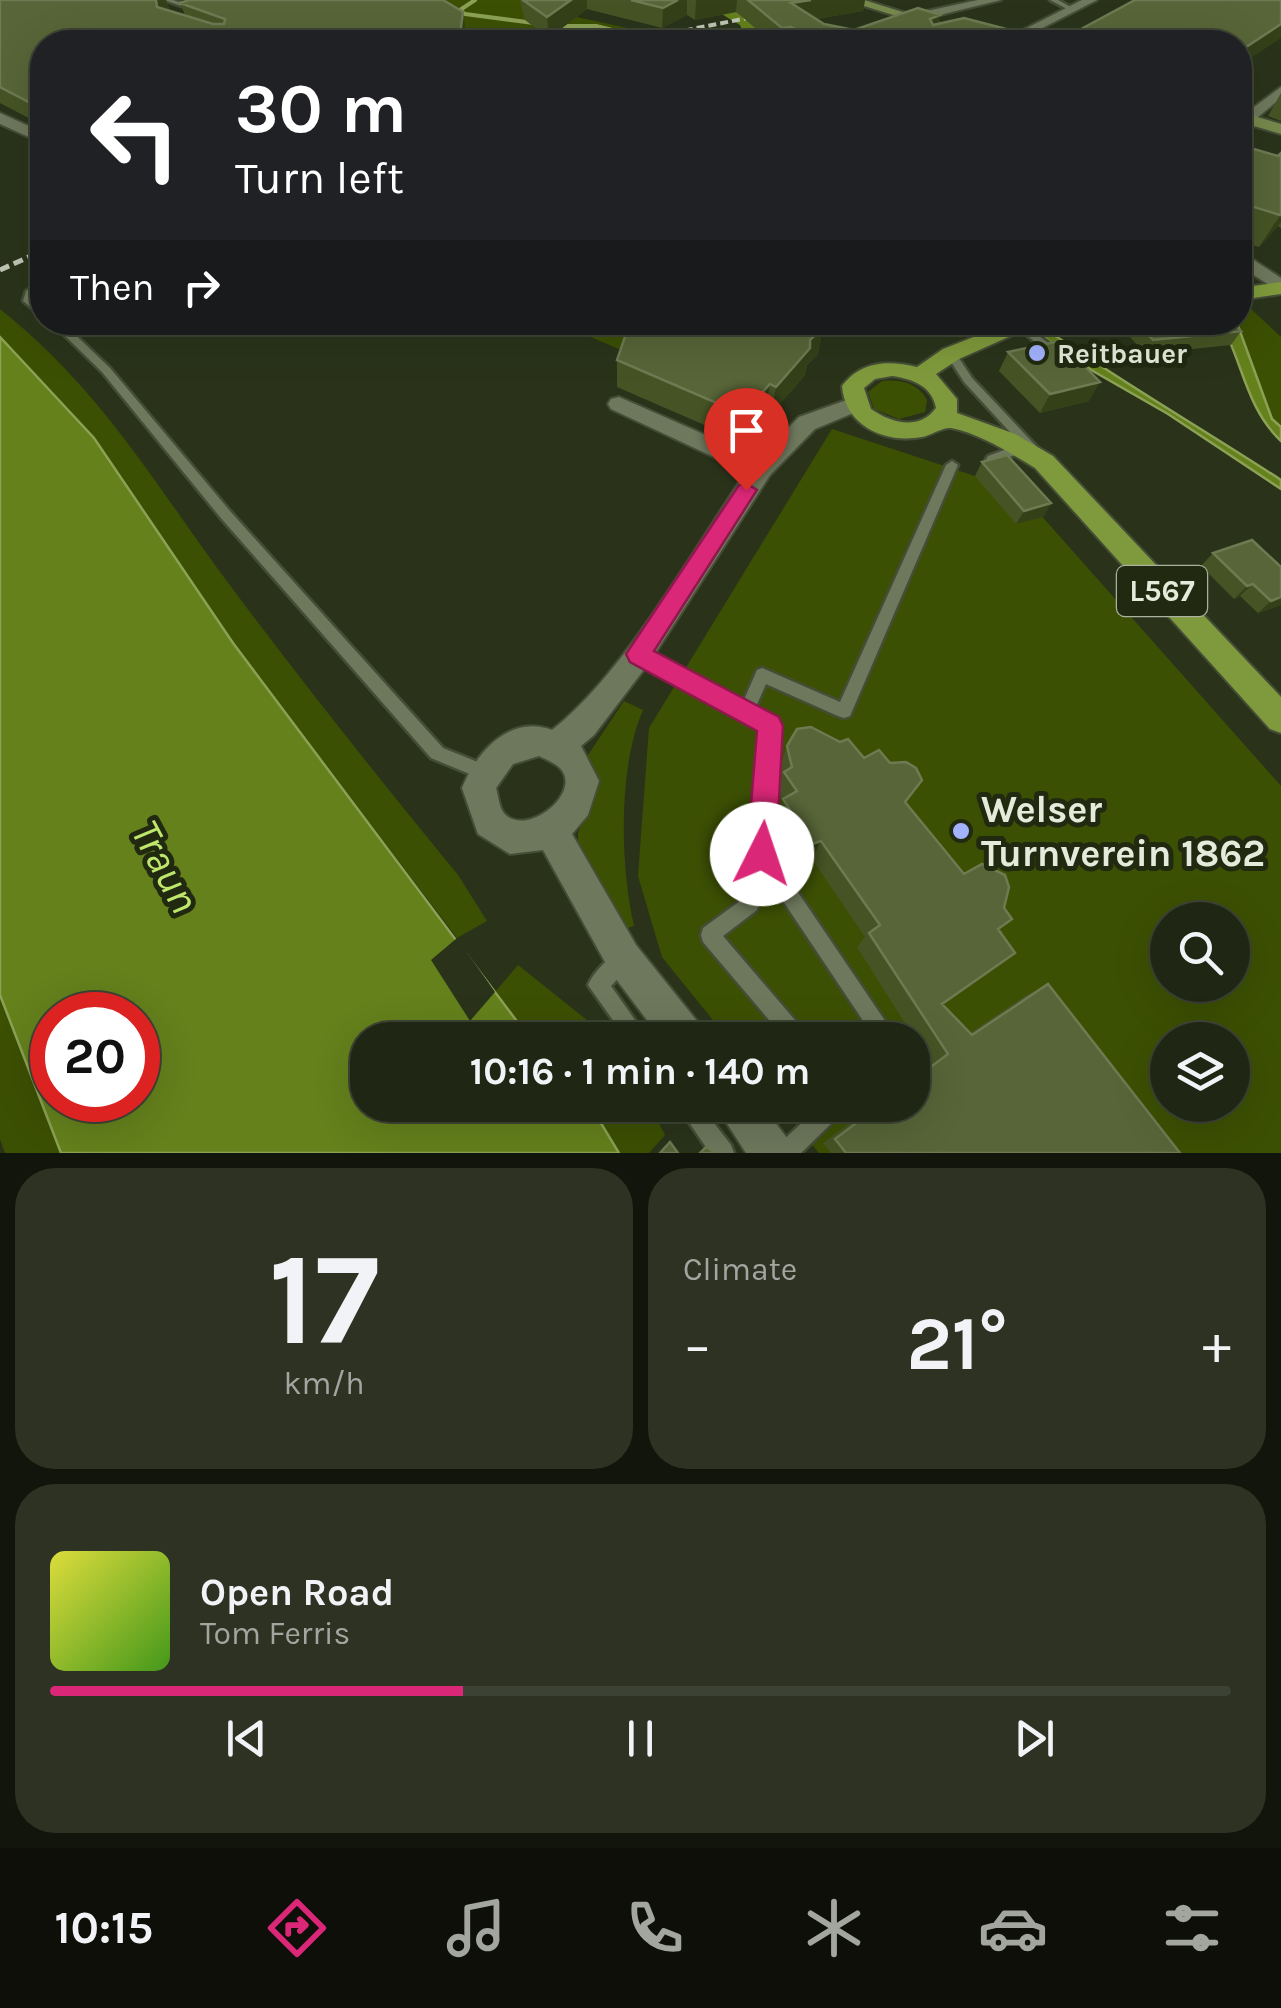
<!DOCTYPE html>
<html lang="en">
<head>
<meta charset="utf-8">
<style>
	:root { --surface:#202614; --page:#2d3222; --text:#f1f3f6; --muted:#a2a5a0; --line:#3d4334; --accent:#db2777 }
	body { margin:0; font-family:Karla,sans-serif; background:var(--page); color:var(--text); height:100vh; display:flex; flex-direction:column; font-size:38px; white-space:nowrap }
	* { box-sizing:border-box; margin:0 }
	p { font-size:32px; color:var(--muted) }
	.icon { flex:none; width:55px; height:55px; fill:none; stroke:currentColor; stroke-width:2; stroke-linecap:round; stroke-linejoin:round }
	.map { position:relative; height:1153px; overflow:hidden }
	.sheet { display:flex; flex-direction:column; gap:15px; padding:15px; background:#12150b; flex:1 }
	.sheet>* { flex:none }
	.hud { position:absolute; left:30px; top:30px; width:1222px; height:305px; border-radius:40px; box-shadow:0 10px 40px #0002,0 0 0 2px var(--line); background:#202124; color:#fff; overflow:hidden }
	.controls { position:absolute; left:1150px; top:902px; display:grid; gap:20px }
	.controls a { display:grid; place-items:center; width:100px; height:100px; border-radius:50%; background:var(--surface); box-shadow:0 10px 40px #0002,0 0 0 2px var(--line); font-size:50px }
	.speed { position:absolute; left:30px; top:992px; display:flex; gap:20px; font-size:50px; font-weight:700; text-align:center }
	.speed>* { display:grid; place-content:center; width:130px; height:130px; border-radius:50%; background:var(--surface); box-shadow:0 10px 40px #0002,0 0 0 2px var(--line); line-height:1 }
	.speed .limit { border:15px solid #d22; background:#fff; color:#111 }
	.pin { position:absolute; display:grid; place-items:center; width:85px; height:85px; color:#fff; margin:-102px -42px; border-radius:50% 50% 50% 0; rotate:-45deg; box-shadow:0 0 10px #0007 }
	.pin .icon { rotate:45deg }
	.me { position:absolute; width:110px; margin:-55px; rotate:4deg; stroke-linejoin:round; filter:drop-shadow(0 0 8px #0008) }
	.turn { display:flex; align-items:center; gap:35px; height:210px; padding:0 40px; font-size:45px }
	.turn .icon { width:130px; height:130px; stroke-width:2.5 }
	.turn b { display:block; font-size:70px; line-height:85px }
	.then { display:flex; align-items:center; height:95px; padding:0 40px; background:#0003; gap:20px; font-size:38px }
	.big { font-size:75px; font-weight:700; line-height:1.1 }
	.sheet .widget { flex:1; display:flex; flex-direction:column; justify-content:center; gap:15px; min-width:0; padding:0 35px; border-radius:40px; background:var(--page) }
	.sheet .dial { align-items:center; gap:0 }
	.dial b { font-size:130px; line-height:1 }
	.song { display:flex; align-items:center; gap:30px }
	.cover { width:120px; height:120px; border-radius:15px; background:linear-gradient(135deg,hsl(60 70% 55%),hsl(100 70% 35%)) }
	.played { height:10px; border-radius:5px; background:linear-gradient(90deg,var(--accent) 35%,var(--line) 35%) }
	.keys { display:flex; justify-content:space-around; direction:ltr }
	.heat { display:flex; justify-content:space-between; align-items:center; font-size:55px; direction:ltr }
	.sheet .tiles { flex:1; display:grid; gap:15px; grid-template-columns:1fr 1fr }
	.widget:last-child { grid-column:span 2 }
	.trip { position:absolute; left:350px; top:1022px; width:580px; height:100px; border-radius:40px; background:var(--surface); box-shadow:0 10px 40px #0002,0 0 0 2px var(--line); font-weight:700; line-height:100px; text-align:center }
	.dock { display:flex; height:160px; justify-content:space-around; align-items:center; background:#0d0f08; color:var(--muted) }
	.dock .icon { width:70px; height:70px }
	.dock .current { color:var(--accent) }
	.dock b { font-size:45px; color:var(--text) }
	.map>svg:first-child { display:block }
</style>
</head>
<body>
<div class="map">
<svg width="1281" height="1153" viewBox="0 0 1281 1153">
	<rect width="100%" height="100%" fill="#2a331a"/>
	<!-- green -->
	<path fill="#3c5003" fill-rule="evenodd" d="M326,0H543L583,12L572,16L655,34L613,42H380Z
		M0,309C103,391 155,485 232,588C305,686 381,781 458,875L487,921L457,938L233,643L94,438L0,337Z
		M1240,309H1251L1281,337V427L1272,419L1236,323L1240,322Z
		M945,322L962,338L924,330L818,335L628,353L558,323Z
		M882,381C900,379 918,383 927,400L925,412L899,419L874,409L868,392Z
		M832,429L975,476L1000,469L1281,786V1153H819L780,1105H912V1040H729L662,957L638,876L649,728ZM1168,920H1232V985H1168ZM1168,1040H1232V1105H1168Z
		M624,701L643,710C618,767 620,865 634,926L618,931L578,862V833L594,792L588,755Z
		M518,965L612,1040H531L495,992Z
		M0,995L61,1153H5L0,1139Z
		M590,1105H650L665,1135L649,1153H619Z"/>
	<!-- water -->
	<path fill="#64811c" stroke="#8ba155" stroke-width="2.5" fill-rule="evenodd" d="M1024,323H1037C1116,379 1200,427 1281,480V489L1168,414L1079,363Z
		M1221,323H1237L1272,419L1281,427V441C1246,408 1243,363 1221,323Z
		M0,337L94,438L233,643L531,1040H368V1105H590L619,1153H61L0,995ZM52,1015H138V1100H52Z"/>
	<!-- pier -->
	<path fill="#2a331a" d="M457,938L495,992L470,1021L431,960Z"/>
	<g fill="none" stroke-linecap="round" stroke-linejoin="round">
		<!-- stream -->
		<path stroke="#8ba155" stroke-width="4" d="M475,0L460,10L465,14L534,23
			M554,26L562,33L564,42
			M558,26H596L633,35"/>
		<!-- river -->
		<path fill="#64811c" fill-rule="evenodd" d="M698,0C733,0 752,10 767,42H747L740,25Z"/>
		<!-- service casing -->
		<g stroke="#454d37" stroke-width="5">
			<path id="service" d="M164,0H173L198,9L193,10Z
				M1050,0H1058L1076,10L1071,11Z
				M42,281V288L35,294L33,300L42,308V316L23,301L26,291Z
				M51,322H62L110,368L230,511L443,748L490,767L492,772L490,777L484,780L431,758L220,517L102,372Z
				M1022,323L1060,352V356H1052L1018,328V324Z
				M951,351L955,352L972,378L1037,447L1039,450L1037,453L1033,454L1027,451L992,463L988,462L986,459L988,456L1021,444L964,382L946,354Z
				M952,461L958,465L850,716L844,718L838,716L766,684L755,709L776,720L778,725L770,851L898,1040H876L767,877L757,910L723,936L806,1033L809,1040H786L703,942L701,935L703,928L744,898L751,872L762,729L634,658L632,654L634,650L639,648L644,650L743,702L757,670L762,668L840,702L946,465Z
				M623,950L630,952L632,959L630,966L611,986L649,1040H627L588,985C594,972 610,955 623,950Z
				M677,1105H700L731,1145L734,1153H710Z
				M821,1105H846L843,1112L801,1153H775L778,1145Z"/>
		</g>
		<!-- minor casing -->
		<g stroke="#454d37" stroke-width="4">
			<path id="minor" d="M978,0H1001L915,21L856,42H838L908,15Z
				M1082,0H1097L1015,42H999Z
				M1281,87V98L1252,122H1242V116Z
				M0,113L42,132V143L0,124Z
				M1240,251L1281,278V293L1240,266Z
				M619,397L758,458L799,417L855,397L866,404L863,409L815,429L770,475L649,663L594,735L581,746L599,781L588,815L572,834L636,945L701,1026L707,1040H662L610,971L543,850L510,854L478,834L462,788C476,753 509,714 552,730C624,674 694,549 746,472L611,409L608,404L611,399ZM539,756C545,759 555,763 560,768C584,793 524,840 503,812C499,806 498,794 496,788L513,764Z
				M715,1105H762L787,1138L794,1153H746Z"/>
		</g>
		<!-- secondary casing -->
		<g stroke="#454d37" stroke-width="4">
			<path id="secondary" d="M845,0H864L999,42H980Z
				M1240,112L1281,124V134L1240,122Z"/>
		</g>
		<!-- primary casing -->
		<g stroke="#454d37" stroke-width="4">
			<path id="primary" d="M1281,282V294L1240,300V288Z
				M1012,322H1042L959,359L936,374L957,399V413L1015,434L1053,456L1281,697V733L1270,729L1035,468C1010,453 981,434 951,428C942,427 932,435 922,437C885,444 845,426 842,386C861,361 888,360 917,367L943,349ZM892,376C913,379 932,386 936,408C919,431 891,423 871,409L864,388L875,379Z"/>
		</g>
		<!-- service -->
		<use href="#service" fill="#6e785c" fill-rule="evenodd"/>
		<!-- minor -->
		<use href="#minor" fill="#6e785c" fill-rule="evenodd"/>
		<!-- secondary -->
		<use href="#secondary" fill="#76894c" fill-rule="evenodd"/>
		<!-- primary -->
		<use href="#primary" fill="#7f9a3c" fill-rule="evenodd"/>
		<!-- rail-far1 -->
		<path stroke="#bfc5b4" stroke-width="4" stroke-dasharray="8 4" stroke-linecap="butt" d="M626,42L773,13"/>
		<!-- rail -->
		<path stroke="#bfc5b4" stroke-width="5" stroke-dasharray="10 5" stroke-linecap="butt" d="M0,270L42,251"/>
	</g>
	<!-- wall -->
	<path fill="#465425" d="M0,0H166L170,11L185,15L180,3L466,33L42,42V125L0,103Z
		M520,0H865L863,11L816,19L824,24L854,30L940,15L938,24L1056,42H772L736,12L695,20L687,15L662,28L587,9L549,38L525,20Z
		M1281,93V121L1268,116Z
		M1240,145L1278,156L1281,153V228L1278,226L1259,247L1240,241Z
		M959,322H994L970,331Z
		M1117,322H1232L1241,331L1231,345L1145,354Z
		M823,327L818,354L807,365L805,375L771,414L765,411L739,440L617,387V360Z
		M1008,352L1089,401L1040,413L999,371Z
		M982,462L1051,503L1043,517L1016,524L975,476Z
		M1213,553L1281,567V605L1258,613L1240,596L1234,599L1201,566Z
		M787,746L906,803L998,930L942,1004L970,1033L1025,996L1048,984L1180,1153H831L823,1143L873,1105H912V1076L930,1063L857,947L865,937L812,859L803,862L776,818L783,800L777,793L782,778L780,767Z"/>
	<!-- shaded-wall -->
	<path fill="#344018" d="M156,0H166L172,17L157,7Z
		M571,0H587V9L549,38L547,17Z
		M678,0H687V15L662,28L663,8Z
		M696,0H737L736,12L695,20Z
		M811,0H865L863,11L788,24L791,3Z
		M463,12L466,33L465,42H459Z
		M940,15L935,36L930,19Z
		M1281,24V38L1240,65V51Z
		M791,27L789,42H781L782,28Z
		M1281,214V222L1278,226L1259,247Z
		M973,322H994L970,331Z
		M823,327L818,354L807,365L805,375L771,414L776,387L810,340Z
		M1100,382L1089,401L1040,413L1050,394Z
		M770,384L765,411L739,440L742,414Z
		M1051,503L1043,517L1016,524L1024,511Z
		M1253,584L1240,596L1234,599L1247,586Z
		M1281,597V605L1258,613L1271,601Z
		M821,841L812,859L803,862L812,844Z"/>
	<!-- building -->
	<path fill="#576538" stroke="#6d7a52" stroke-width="2.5" d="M0,0H156L157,7L213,24H224L225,19L180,3L189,0H443L463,12L459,42H42V109L0,87Z
		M523,0H571L547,17Z
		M631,0H678L663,8Z
		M748,0H811L791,3L824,24L854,30L918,8L940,15L930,19L933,25L964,18L1056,42H827L791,27L782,28Z
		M1135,0H1281V24L1240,51V42H1057Z
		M1240,145L1278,156L1281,153V214L1280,215L1244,204L1250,198L1240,195Z
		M630,322H774L823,327L810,340V348L776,387L770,384L742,414L617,360Z
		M1137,322H1232L1241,331L1153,340Z
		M1060,341L1100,382L1050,394L1008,352Z
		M1007,455L1051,503L1024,511L982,462Z
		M1252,540L1281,567V597L1271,601L1253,584L1247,586L1213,553Z
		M811,727L840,742L848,739L864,758L879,750L890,763L906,762L916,768L922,780L905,802L964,874L982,864L1005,875L1009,887L1004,908L1012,919L998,929L1015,953L942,1004L972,1035L1048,984L1180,1153H846L835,1139L880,1105H912V1081L948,1054L869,933L880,925L821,841L812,844L783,799L797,791L784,772L792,767L787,746L797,729Z
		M670,1142L678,1153H660Z
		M706,1147L716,1153H700Z"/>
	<!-- route -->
	<path fill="#db2777" stroke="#8e194d" stroke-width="2.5" d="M746,483L757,490L654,651L779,717L783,726L776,854L772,864L762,868L752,864L747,854L757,731L630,662L626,654L739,485Z"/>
	<!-- markers -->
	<g fill="#a2b2fd" stroke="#212910" stroke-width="4">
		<circle cx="1037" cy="353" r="10"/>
		<circle cx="961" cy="831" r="10"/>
	</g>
	<g text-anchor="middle" stroke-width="10" stroke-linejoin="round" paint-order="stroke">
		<!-- far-poi labels -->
		<g font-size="28" font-weight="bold" fill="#e5ebdb" stroke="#212910" text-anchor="start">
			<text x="1057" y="363">Reitbauer</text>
		</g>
		<!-- shield labels -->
		<rect fill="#212910" stroke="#aab19e" stroke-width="2.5" x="1117" y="566" width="90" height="50" rx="8"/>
		<g font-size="30" font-weight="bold" fill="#e5ebdb">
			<text x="1162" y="601">L567</text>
		</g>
		<!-- near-poi labels -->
		<g font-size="38" font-weight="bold" fill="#e5ebdb" stroke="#212910" text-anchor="start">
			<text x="981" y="822">Welser<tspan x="981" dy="44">Turnverein 1862</tspan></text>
		</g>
		<!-- near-water labels -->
		<g font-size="42" font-style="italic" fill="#bfe76c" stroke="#212910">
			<text transform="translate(166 866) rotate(62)" y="15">Traun</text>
		</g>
	</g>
</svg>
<div class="controls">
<a><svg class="icon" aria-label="search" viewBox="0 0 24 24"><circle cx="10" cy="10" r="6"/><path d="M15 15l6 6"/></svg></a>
<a><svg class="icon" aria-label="layers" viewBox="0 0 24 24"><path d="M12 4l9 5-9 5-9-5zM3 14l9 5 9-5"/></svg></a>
</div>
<div class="speed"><div class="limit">20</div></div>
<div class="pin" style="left:746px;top:490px;background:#d93025"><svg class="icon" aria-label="arrive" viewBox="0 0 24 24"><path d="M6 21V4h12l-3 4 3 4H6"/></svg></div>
<svg class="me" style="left:762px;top:854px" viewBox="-20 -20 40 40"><circle r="19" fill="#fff"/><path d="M0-13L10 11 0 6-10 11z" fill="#db2777"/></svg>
<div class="trip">10:16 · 1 min · 140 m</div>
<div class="hud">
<div class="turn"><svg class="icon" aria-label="left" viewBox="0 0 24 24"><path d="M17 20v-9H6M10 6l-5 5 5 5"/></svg><div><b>30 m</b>Turn left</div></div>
<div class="then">Then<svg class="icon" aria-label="right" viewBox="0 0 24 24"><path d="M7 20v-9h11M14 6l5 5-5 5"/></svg></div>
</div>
</div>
<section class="sheet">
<div class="tiles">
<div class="widget dial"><b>17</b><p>km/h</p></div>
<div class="widget"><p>Climate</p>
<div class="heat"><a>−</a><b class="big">21°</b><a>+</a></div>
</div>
<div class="widget">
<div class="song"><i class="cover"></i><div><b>Open Road</b><p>Tom Ferris</p></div></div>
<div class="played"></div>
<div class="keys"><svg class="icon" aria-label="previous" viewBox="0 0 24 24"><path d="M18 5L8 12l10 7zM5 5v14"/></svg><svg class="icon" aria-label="pause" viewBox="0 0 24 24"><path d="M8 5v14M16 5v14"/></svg><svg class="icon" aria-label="next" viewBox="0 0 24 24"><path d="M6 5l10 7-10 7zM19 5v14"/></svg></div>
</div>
</div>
</section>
<nav class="dock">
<b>10:15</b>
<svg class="icon current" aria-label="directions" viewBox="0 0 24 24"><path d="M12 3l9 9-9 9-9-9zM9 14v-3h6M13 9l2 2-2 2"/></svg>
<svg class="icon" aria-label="music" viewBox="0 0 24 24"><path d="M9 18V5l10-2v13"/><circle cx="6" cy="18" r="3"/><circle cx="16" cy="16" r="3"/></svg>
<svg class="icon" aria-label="phone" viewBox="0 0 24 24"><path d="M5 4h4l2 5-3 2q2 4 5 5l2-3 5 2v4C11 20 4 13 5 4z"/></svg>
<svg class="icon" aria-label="climate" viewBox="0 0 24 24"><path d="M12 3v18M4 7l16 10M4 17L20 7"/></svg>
<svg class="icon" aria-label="car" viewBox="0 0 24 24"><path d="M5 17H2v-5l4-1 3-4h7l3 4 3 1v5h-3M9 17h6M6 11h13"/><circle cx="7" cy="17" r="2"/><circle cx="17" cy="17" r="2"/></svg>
<svg class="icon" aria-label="filters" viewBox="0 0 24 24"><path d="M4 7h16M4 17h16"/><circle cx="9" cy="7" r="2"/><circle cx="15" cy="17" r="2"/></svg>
</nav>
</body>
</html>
